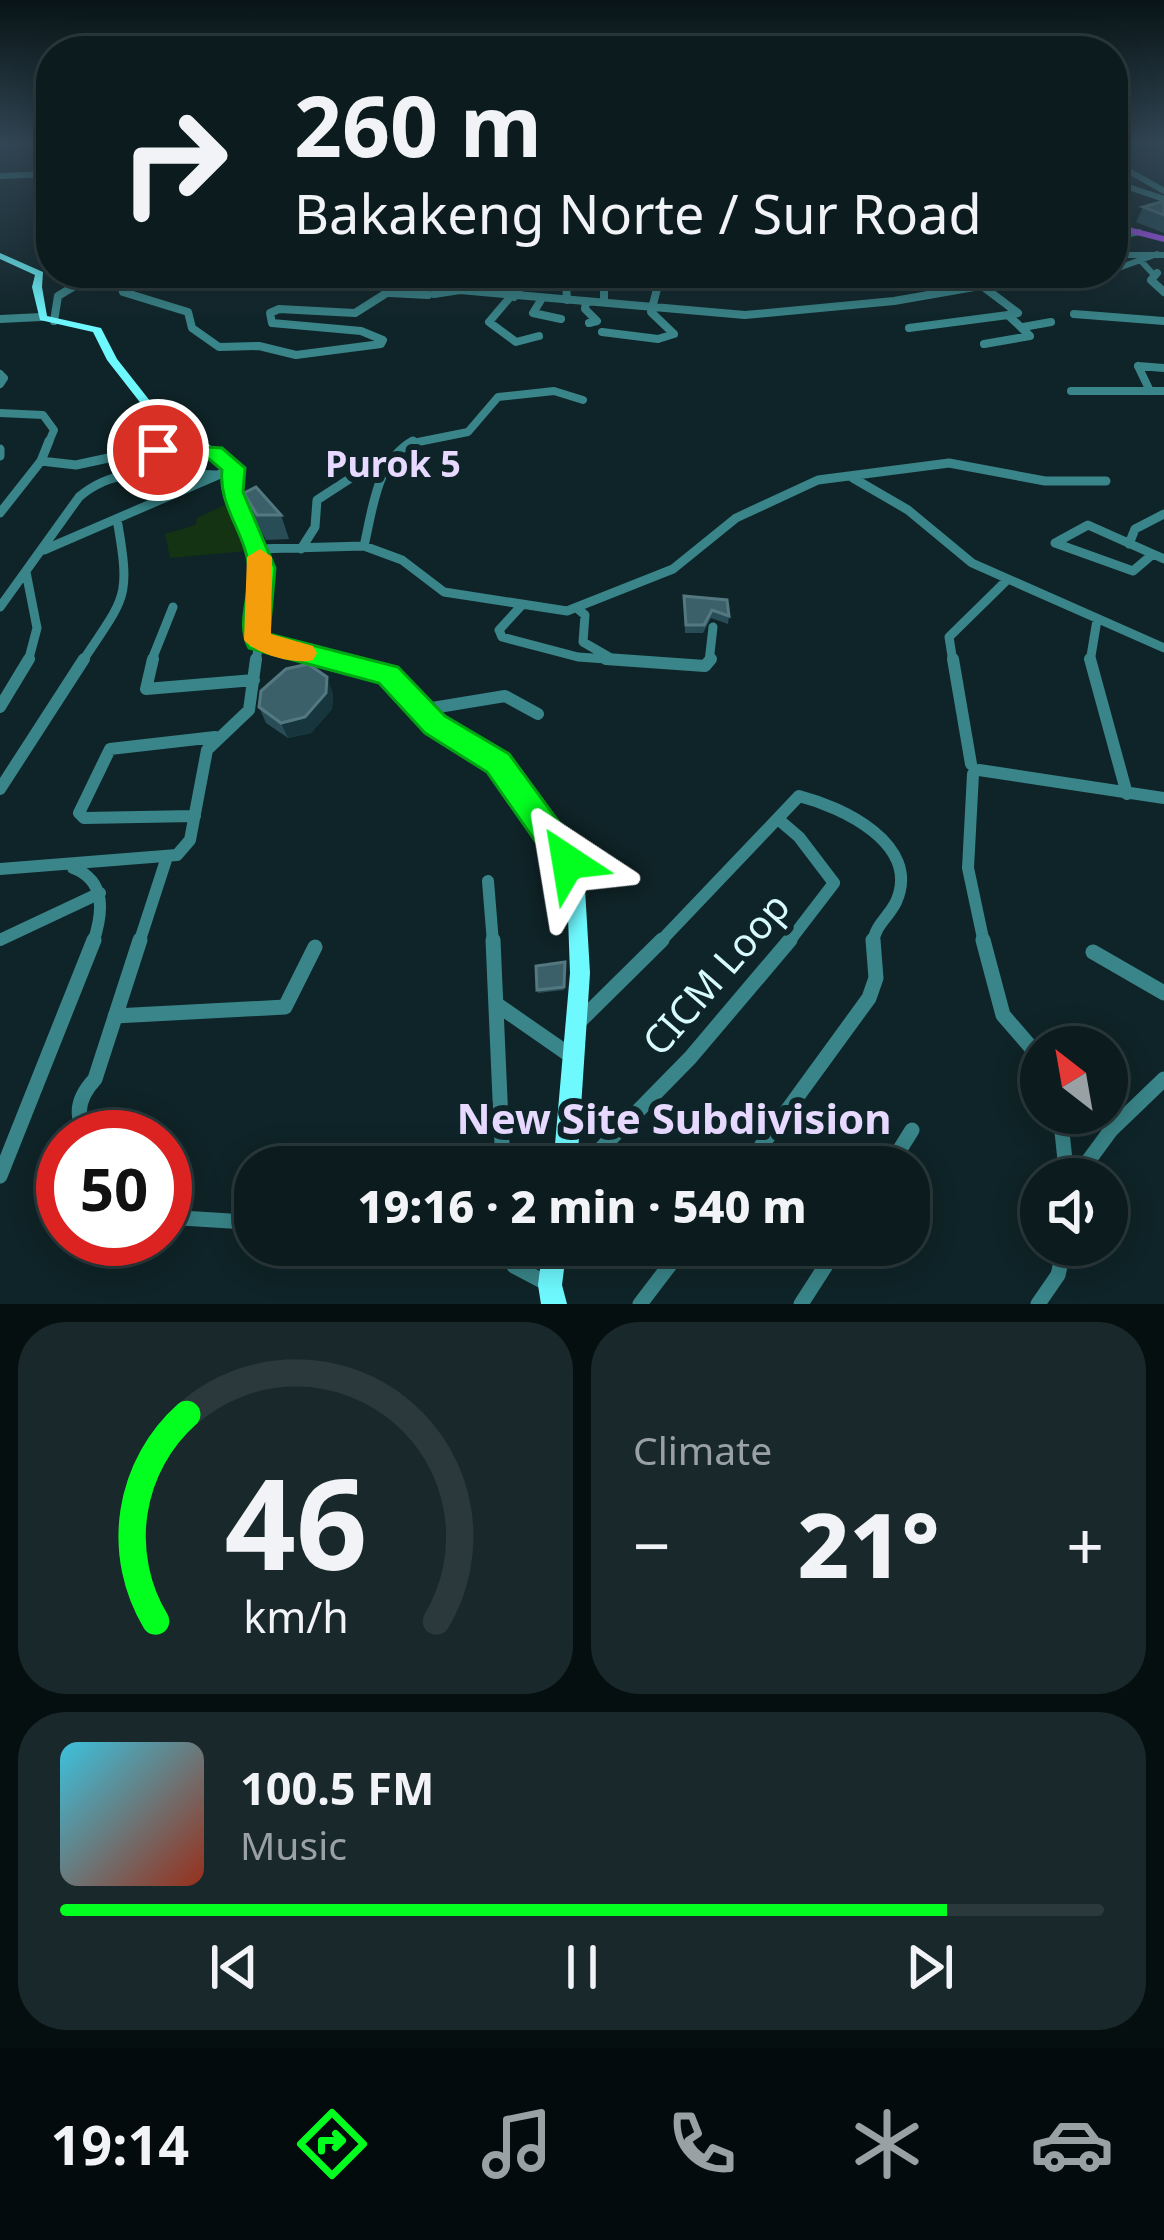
<!DOCTYPE html>
<html lang="en">
<head>
<meta charset="utf-8">
<style>
	:root { --surface:#0b1b1e; --page:#19282b; --text:#f1f3f6; --muted:#9aa1a4; --line:#2b393c; --accent:#03ff1f }
	body { margin:0; font-family:"Noto Sans",sans-serif; background:var(--page); color:var(--text); height:100vh; display:flex; flex-direction:column; font-size:45px; white-space:nowrap }
	* { box-sizing:border-box; margin:0 }
	p { font-size:39px; color:var(--muted) }
	.icon { flex:none; width:66px; height:66px; fill:none; stroke:currentColor; stroke-width:2; stroke-linecap:round; stroke-linejoin:round }
	.map { position:relative; height:1304px; overflow:hidden }
	.side { display:flex; flex-direction:column; gap:18px; padding:18px; background:#060f10; flex:1 }
	.side>* { flex:none }
	.hud { position:absolute; left:36px; top:36px; width:1092px; height:252px; border-radius:48px; box-shadow:0 6px 30px #0003,0 0 0 3px var(--line); background:#0b1b1e; color:var(--text); overflow:hidden }
	.needle { width:78px; rotate:329deg }
	.tools { position:absolute; left:1020px; top:1026px; display:grid; gap:24px }
	.tools a { display:grid; place-items:center; width:108px; height:108px; border-radius:50%; background:var(--surface); box-shadow:0 6px 30px #0003,0 0 0 3px var(--line); font-size:60px }
	.speed { position:absolute; left:36px; top:1110px; display:flex; gap:24px; font-size:60px; font-weight:700; text-align:center }
	.speed>* { display:grid; place-content:center; width:156px; height:156px; border-radius:50%; background:var(--surface); box-shadow:0 6px 30px #0003,0 0 0 3px var(--line); line-height:1 }
	.speed .limit { border:18px solid #d22; background:#fff; color:#111 }
	.pin { position:absolute; display:grid; place-items:center; width:102px; height:102px; color:#fff; margin:-51px; border:6px solid #fff; border-radius:50%; box-shadow:0 3px 12px #0007 }
	.me { position:absolute; width:132px; margin:-66px; rotate:327deg; stroke-linejoin:round; filter:drop-shadow(0 0 9px #0008) }
	.turn { display:flex; align-items:center; gap:42px; height:252px; padding:0 60px; font-size:54px }
	.turn .icon { width:156px; height:156px; stroke-width:2.5 }
	.turn b { display:block; font-size:84px; line-height:102px }
	.big { font-size:90px; font-weight:800; line-height:1.1 }
	.side .card { flex:1; display:flex; flex-direction:column; justify-content:center; gap:18px; min-width:0; padding:0 42px; border-radius:48px; background:var(--page) }
	.side .dial { align-items:center; gap:0 }
	.dial svg { height:312px; overflow:visible; fill:none; stroke:var(--line); stroke-width:7; stroke-linecap:round; text-anchor:middle }
	.dial text { fill:var(--text); stroke:none }
	.song { display:flex; align-items:center; gap:36px }
	.cover { width:144px; height:144px; border-radius:18px; background:linear-gradient(135deg,hsl(190 70% 55%),hsl(10 70% 35%)) }
	.played { height:12px; border-radius:6px; background:linear-gradient(90deg,var(--accent) 85%,var(--line) 85%) }
	.keys { display:flex; justify-content:space-around; direction:ltr }
	.heat { display:flex; justify-content:space-between; align-items:center; font-size:66px; direction:ltr }
	.side .tiles { flex:1; display:grid; gap:18px; grid-template-columns:1fr 1fr }
	.card:last-child { grid-column:span 2 }
	.trip { position:absolute; left:234px; top:1146px; width:696px; height:120px; border-radius:48px; background:var(--surface); box-shadow:0 6px 30px #0003,0 0 0 3px var(--line); font-weight:800; line-height:120px; text-align:center }
	.dock { display:flex; height:192px; justify-content:space-around; align-items:center; background:#040b0c; color:var(--muted) }
	.dock .icon { width:84px; height:84px }
	.dock .current { color:var(--accent) }
	.dock b { font-size:54px; color:var(--text) }
	.map>svg:first-child { display:block }
</style>
</head>
<body>
<div class="map">
<svg width="1164" height="1304" viewBox="0 0 1164 1304">
	<rect width="100%" height="100%" fill="#0f2428"/>
	<!-- green -->
	<path fill="#133312" d="M227,504L247,551L170,558L165,534L196,525L197,518Z"/>
	<g fill="none" stroke-linecap="round" stroke-linejoin="round">
		<!-- stream -->
		<path stroke="#094832" stroke-width="3" d="M1146,143L1164,152"/>
		<!-- street-far4 -->
		<path stroke="#398589" stroke-width="6" d="M1113,162L1164,191
			M0,176L51,174
			M1113,182L1164,199
			M1113,238L1139,232
			M1113,255H1164
			M1142,262L1155,276
			M1113,270L1157,254
			M188,273L194,276
			M362,273L373,276
			M480,273L495,276
			M152,274L180,273
			M92,276L96,273"/>
		<!-- street-far3 -->
		<path stroke="#398589" stroke-width="8" d="M188,273L215,284L386,283
			M480,273L525,281L514,297
			M556,273L566,283L567,300
			M597,273L604,283V301
			M965,273L1018,313L1008,315
			M1157,273L1151,280L1164,292
			M152,274L180,273
			M154,274L123,292L188,312L192,328L219,347L259,346L296,355L381,344L383,340L361,331L272,323L270,313L279,309L355,313L396,287L388,279L362,273
			M390,293L428,295
			M434,294L460,290L745,315L894,301L980,286
			M511,296L489,322L516,342L539,336
			M541,300L533,313L561,319
			M586,301L585,309L597,321L589,323
			M1074,314L1164,321
			M0,319L41,317
			M54,321L58,296L96,273
			M1023,327L1051,322
			M909,328L1008,315
			M602,332L658,339L674,334L651,312L657,289L635,273
			M984,344L1030,336L1008,315
			M1138,366L1150,391
			M1138,366L1164,368
			M0,374L4,378L0,384
			M1071,391H1164
			M0,413L43,415L54,430L48,444
			M408,444L468,432L498,397L554,391L583,400"/>
		<!-- street-far2 -->
		<path stroke="#398589" stroke-width="9" d="M0,449V456
			M41,461L76,465L150,449L214,452
			M853,478L908,510L972,563L1164,648
			M0,513L41,461L49,441
			M1088,525L1153,554L1133,571L1055,543Z
			M1129,544L1135,529L1164,514
			M364,546C373,508 376,462 413,441
			M256,549L364,546L402,560L444,592L567,611L673,569L736,518L818,480L949,463L1045,481H1106
			M301,549L315,527L317,500L354,476L384,472
			M44,550L234,468
			M1153,554L1164,559
			M26,572L37,628L28,662
			M522,605L499,630L502,637L578,657L649,662
			M0,607L79,497C118,463 167,474 215,475
			M578,609L585,615L583,642L609,657
			M82,662C126,595 131,600 117,519
			M151,662L173,607
			M256,662L259,641
			M709,662L713,627
			M953,662L949,637L1006,581
			M1090,662L1097,620"/>
		<!-- street-far1 -->
		<path stroke="#398589" stroke-width="12" d="M153,659L146,689L254,680
			M606,659L705,666L711,659
			M953,659L971,764
			M1090,659L1127,794
			M0,707L29,659
			M420,710L505,696L538,714
			M979,770L1164,798
			M973,774L968,868L984,943
			M0,789L84,659
			M195,816L84,818L79,813L110,749L215,737
			M778,819L799,837L834,883L788,943
			M73,868C107,881 103,913 93,943
			M0,869L177,855L190,840L207,750L249,710L256,659
			M488,881L493,943
			M0,940L100,893
			M139,943L167,857
			M659,943L799,796C842,807 922,844 896,902C888,918 875,925 873,943"/>
		<!-- street -->
		<path stroke="#398589" stroke-width="15" d="M140,940L95,1079C82,1093 74,1109 83,1127L90,1130L148,1129L161,1137
			M493,940L503,1167
			M983,940L1003,1015L1041,1059
			M1093,952L1164,993
			M499,1006L574,1058
			M115,1016L285,1007L315,947
			M580,1021L662,940
			M1060,1113L1067,1179
			M583,1167L690,1058L790,940
			M746,1167L869,998L876,978L873,940
			M889,1167L912,1130
			M0,1176L94,940
			M1075,1179L1111,1130L1164,1079
			M165,1217L246,1222
			M505,1245L514,1266L550,1285
			M640,1304L685,1245
			M801,1304L839,1245
			M1038,1304L1058,1275L1065,1245"/>
		<!-- secondary -->
		<path fill="#6ef9ff" fill-rule="evenodd" d="M0,253L43,272L42,287L47,316L101,328L117,359L154,406L238,465L237,492L269,568L265,637L393,671L441,720L504,758L570,845L585,889L590,973L577,1167H553L570,973L567,889L556,855L492,768L429,730L383,679L254,645L249,634L255,568L225,492L228,469L146,410L107,360L93,332L40,320L32,287L35,275L0,259Z
			M543,1245H567L562,1285L567,1304H541L538,1285Z"/>
		<!-- primary -->
		<path fill="#5e98ff" fill-rule="evenodd" d="M0,143H15L0,147Z"/>
		<!-- highway -->
		<path fill="#ae52ff" fill-rule="evenodd" d="M1113,223L1164,236V242L1113,229Z"/>
	</g>
	<!-- wall -->
	<path fill="#284d57" d="M1164,201V233L1136,222L1143,207Z
		M244,493L281,515L289,539L266,540L253,518Z
		M684,596L729,616L728,624L711,618L703,633H685Z
		M333,693L332,709L311,733L288,738L266,723L259,707Z
		M565,962L564,990L538,993L536,966Z"/>
	<!-- shaded-wall -->
	<path fill="#16353c" d="M327,677L333,693L332,709L311,733L288,738L281,723Z"/>
	<!-- building -->
	<path fill="#3b6069" stroke="#537880" stroke-width="3" d="M1164,201V215L1143,207Z
		M256,487L281,515H257L244,493Z
		M684,596L727,600L729,616L712,610L704,625H686Z
		M308,664L327,677L326,693L305,717L281,723L259,707L261,691L286,669Z
		M565,962L564,987L537,990L536,966Z"/>
	<!-- sky -->
	<linearGradient id="sky" x2="0" y2="1"><stop stop-color="#081416"/><stop offset="0.44" stop-color="#314553"/><stop offset="1" stop-color="#314553" stop-opacity="0"/></linearGradient>
	<rect width="1164" height="326" fill="url(#sky)"/>
	<!-- route -->
	<path fill="#03ff1f" stroke="#02a614" stroke-width="3" d="M158,444L222,448L245,468L243,492L275,568L269,634L398,667L445,716L509,754L580,851L585,862L580,872L568,877L557,872L487,772L425,733L379,683L249,648C236,624 250,598 249,572C248,535 218,508 222,470L209,459L150,455L147,450Z"/>
	<!-- slow -->
	<path fill="#f59e0b" d="M260,549L272,557L271,634L313,646L317,653L313,660C295,665 256,654 244,640L247,557Z"/>
	<g text-anchor="middle" stroke-width="12" stroke-linejoin="round" paint-order="stroke">
		<!-- neighbourhood labels -->
		<g font-size="36" font-weight="bold" fill="#e7d9ff" stroke="#0f2428">
			<text x="393" y="477">Purok 5</text>
		</g>
		<!-- near-street labels -->
		<g font-size="39" fill="#d7faff" stroke="#0f2428">
			<text transform="translate(716 974) rotate(-49)" y="14">CICM Loop</text>
		</g>
		<!-- near-neighbourhood labels -->
		<g font-size="42" font-weight="bold" fill="#e7d9ff" stroke="#0f2428">
			<text x="674" y="1134">New Site Subdivision</text>
		</g>
	</g>
</svg>
<div class="tools">
<a><svg class="needle" viewBox="-14 -14 28 28"><path d="M0-13l5 13h-10z" fill="#e53935"/><path d="M0 13l5-13h-10z" fill="#9aa1a4"/></svg></a>
<a><svg class="icon" aria-label="sound" viewBox="0 0 24 24"><path d="M4 9h4l5-4v14l-5-4H4zM17 9q2 3 0 6"/></svg></a>
</div>
<div class="speed"><div class="limit">50</div></div>
<div class="pin" style="left:158px;top:450px;background:#d93025"><svg class="icon" aria-label="arrive" viewBox="0 0 24 24"><path d="M6 21V4h12l-3 4 3 4H6"/></svg></div>
<svg class="me" style="left:568px;top:862px" viewBox="-20 -20 40 40"><path d="M0-17L14 15 0 8-14 15z" fill="#03ff1f" stroke="#fff" stroke-width="4"/></svg>
<div class="trip">19:16 · 2 min · 540 m</div>
<div class="hud">
<div class="turn"><svg class="icon" aria-label="right" viewBox="0 0 24 24"><path d="M7 20v-9h11M14 6l5 5-5 5"/></svg><div><b>260 m</b>Bakakeng Norte / Sur Road</div></div>
</div>
</div>
<section class="side">
<div class="tiles">
<div class="card dial"><svg viewBox="0 0 100 80">
<path d="M14 69A42 42 0 1 1 86 69"/>
<path d="M14 69A42 42 0 0 1 22 16" stroke="#03ff1f"/>
<text x="50" y="56" font-size="32" font-weight="700">46</text>
<text x="50" y="72" font-size="11">km/h</text>
</svg></div>
<div class="card"><p>Climate</p>
<div class="heat"><a>−</a><b class="big">21°</b><a>+</a></div>
</div>
<div class="card">
<div class="song"><i class="cover"></i><div><b>100.5 FM</b><p>Music</p></div></div>
<div class="played"></div>
<div class="keys"><svg class="icon" aria-label="previous" viewBox="0 0 24 24"><path d="M18 5L8 12l10 7zM5 5v14"/></svg><svg class="icon" aria-label="pause" viewBox="0 0 24 24"><path d="M8 5v14M16 5v14"/></svg><svg class="icon" aria-label="next" viewBox="0 0 24 24"><path d="M6 5l10 7-10 7zM19 5v14"/></svg></div>
</div>
</div>
</section>
<nav class="dock">
<b>19:14</b>
<svg class="icon current" aria-label="directions" viewBox="0 0 24 24"><path d="M12 3l9 9-9 9-9-9zM9 14v-3h6M13 9l2 2-2 2"/></svg>
<svg class="icon" aria-label="music" viewBox="0 0 24 24"><path d="M9 18V5l10-2v13"/><circle cx="6" cy="18" r="3"/><circle cx="16" cy="16" r="3"/></svg>
<svg class="icon" aria-label="phone" viewBox="0 0 24 24"><path d="M5 4h4l2 5-3 2q2 4 5 5l2-3 5 2v4C11 20 4 13 5 4z"/></svg>
<svg class="icon" aria-label="climate" viewBox="0 0 24 24"><path d="M12 3v18M4 7l16 10M4 17L20 7"/></svg>
<svg class="icon" aria-label="car" viewBox="0 0 24 24"><path d="M5 17H2v-5l4-1 3-4h7l3 4 3 1v5h-3M9 17h6M6 11h13"/><circle cx="7" cy="17" r="2"/><circle cx="17" cy="17" r="2"/></svg>
</nav>
</body>
</html>
